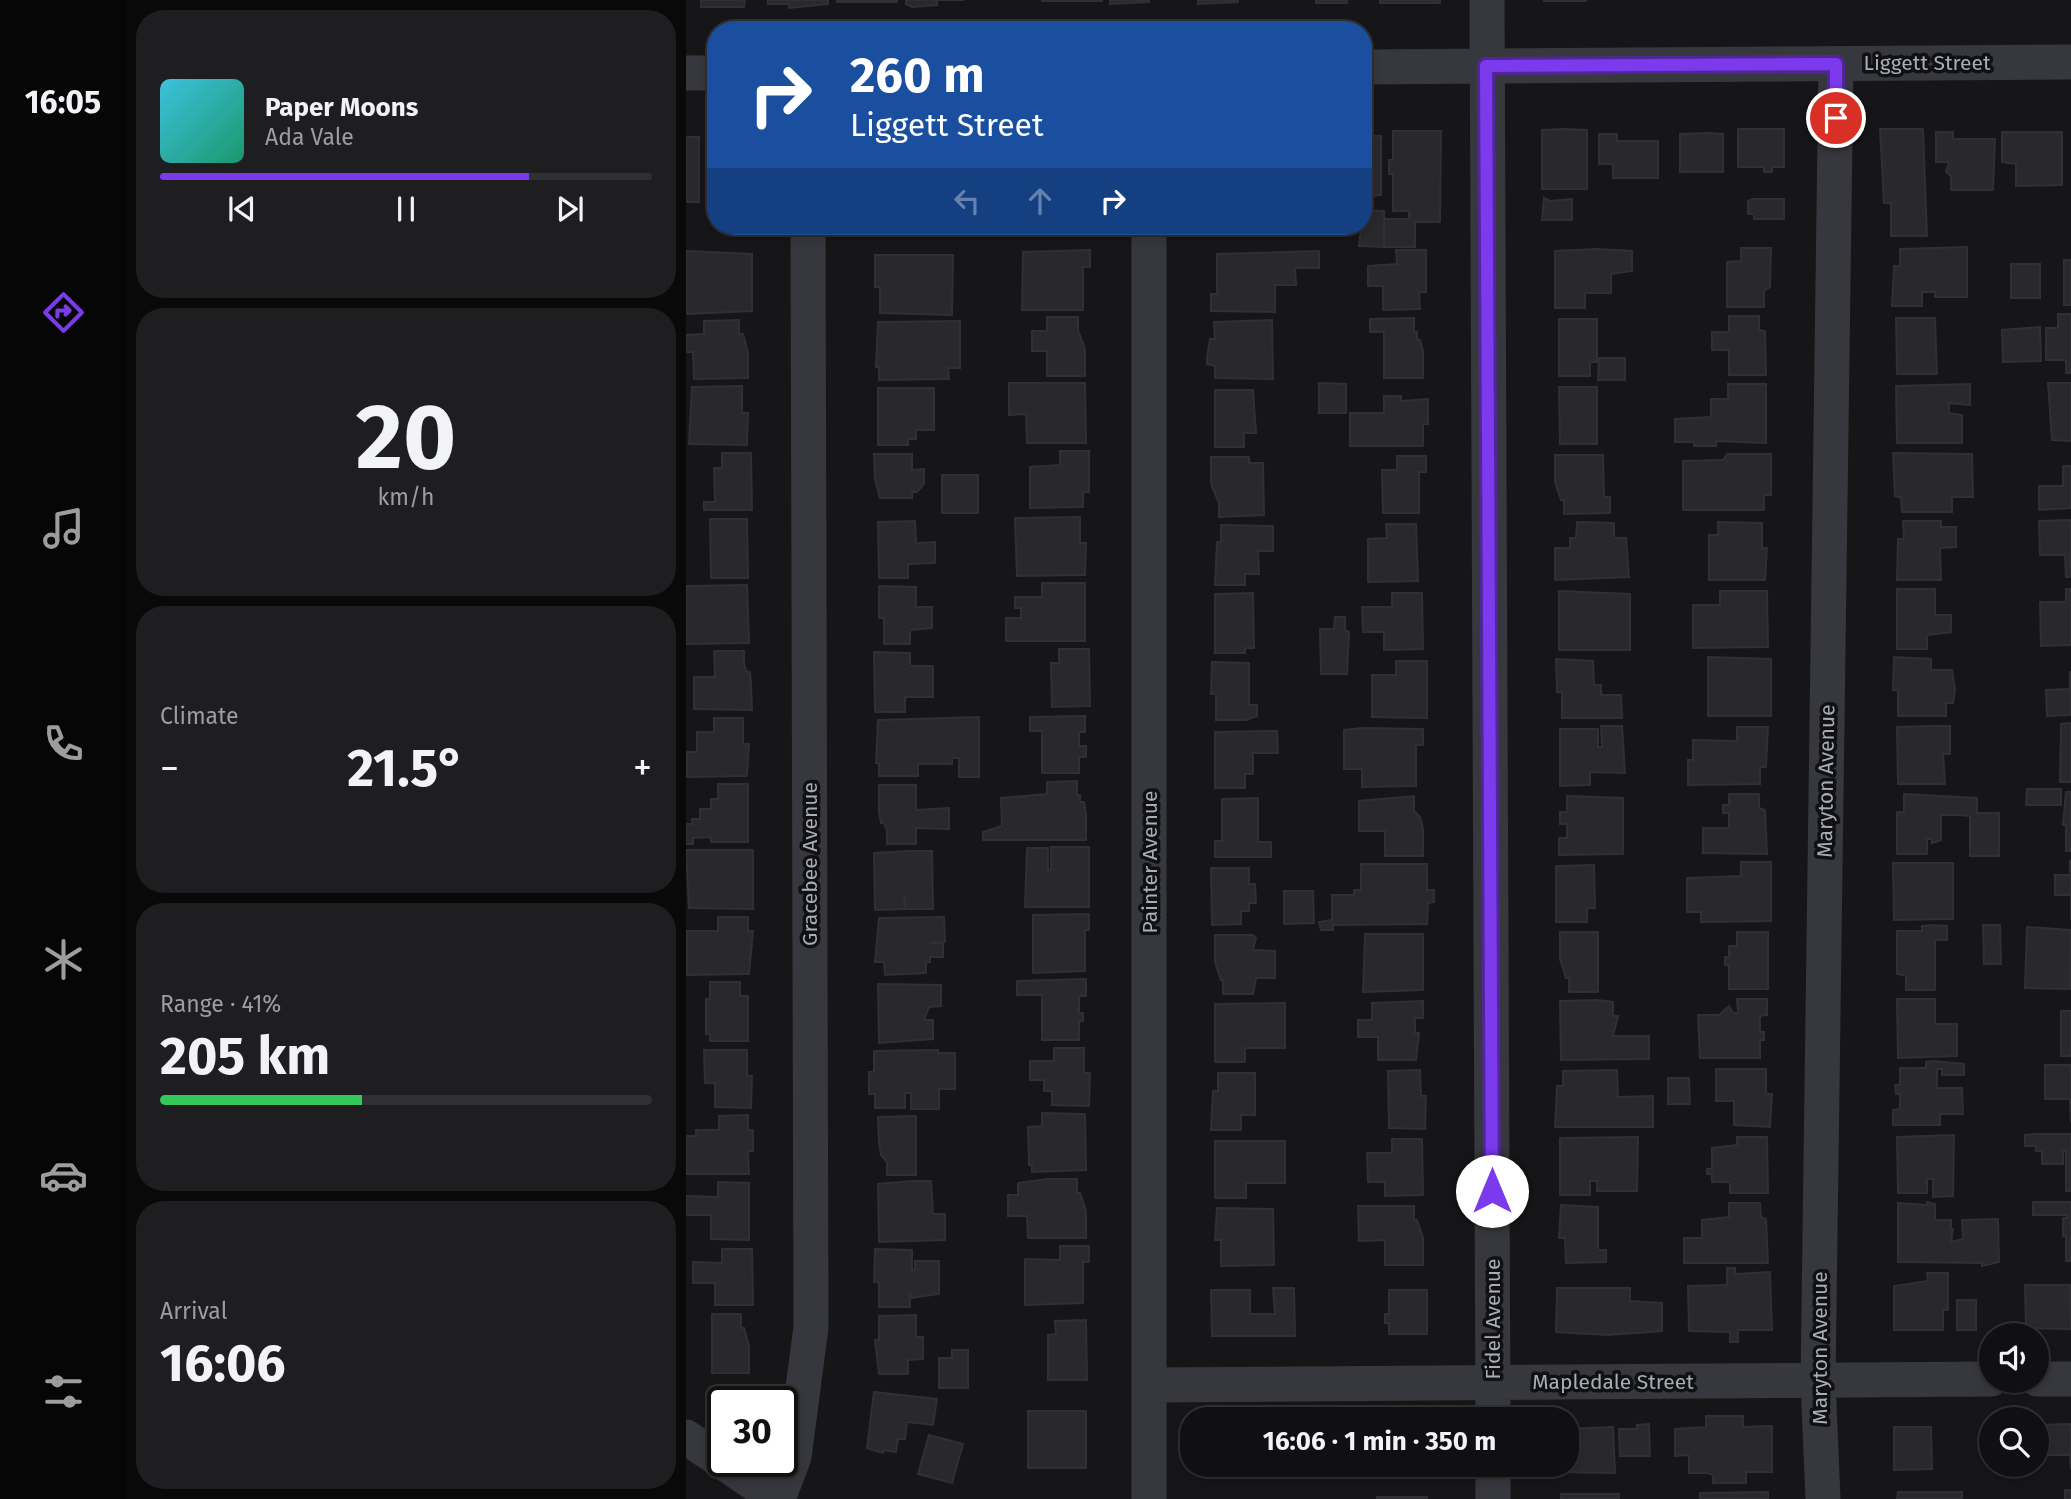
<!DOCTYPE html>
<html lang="en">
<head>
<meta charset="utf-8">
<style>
	:root { --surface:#101012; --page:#1e1e20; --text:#f1f3f6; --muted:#9c9d9f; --line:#303032; --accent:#7c3aed }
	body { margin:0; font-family:"Fira Sans",sans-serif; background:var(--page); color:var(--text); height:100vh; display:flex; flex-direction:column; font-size:26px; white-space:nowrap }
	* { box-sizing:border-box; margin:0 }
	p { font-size:23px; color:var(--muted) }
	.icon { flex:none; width:38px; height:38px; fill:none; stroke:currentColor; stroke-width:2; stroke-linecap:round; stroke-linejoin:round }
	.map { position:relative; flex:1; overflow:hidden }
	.side { display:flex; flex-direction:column; gap:10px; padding:10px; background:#09090a; width:560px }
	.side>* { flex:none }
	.hud { position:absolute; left:21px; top:21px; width:665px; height:214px; border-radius:28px; box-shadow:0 4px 10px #0003,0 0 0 2px var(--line); background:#1a4fa0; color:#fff; overflow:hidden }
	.controls { position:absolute; left:1293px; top:1323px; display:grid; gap:14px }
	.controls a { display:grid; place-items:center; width:70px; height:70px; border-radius:50%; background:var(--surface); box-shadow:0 4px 10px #0003,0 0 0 2px var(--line); font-size:35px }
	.speed { position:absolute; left:21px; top:1386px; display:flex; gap:14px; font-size:35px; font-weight:700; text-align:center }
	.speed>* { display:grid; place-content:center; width:91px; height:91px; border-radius:50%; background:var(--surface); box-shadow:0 4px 10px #0003,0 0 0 2px var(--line); line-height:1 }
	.speed .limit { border:4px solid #111; border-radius:10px; background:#fff; color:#111 }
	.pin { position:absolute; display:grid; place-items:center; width:60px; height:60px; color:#fff; margin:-30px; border:4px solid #fff; border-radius:50%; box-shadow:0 2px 7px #0007 }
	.me { position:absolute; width:77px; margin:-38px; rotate:0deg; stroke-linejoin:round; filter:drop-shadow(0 0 5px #0008) }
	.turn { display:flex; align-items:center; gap:24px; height:147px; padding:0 28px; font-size:32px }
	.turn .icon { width:91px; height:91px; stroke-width:2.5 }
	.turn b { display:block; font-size:49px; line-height:60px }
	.lanes { display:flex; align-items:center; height:66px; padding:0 28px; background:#0003; justify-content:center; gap:35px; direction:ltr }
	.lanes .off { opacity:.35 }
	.big { font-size:52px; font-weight:700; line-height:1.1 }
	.side .widget { flex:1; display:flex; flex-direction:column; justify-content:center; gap:10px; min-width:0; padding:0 24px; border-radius:28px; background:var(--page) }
	.side .dial { align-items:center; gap:0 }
	.dial b { font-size:91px; line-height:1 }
	.song { display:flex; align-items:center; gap:21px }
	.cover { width:84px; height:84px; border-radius:10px; background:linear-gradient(135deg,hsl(190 70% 55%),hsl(160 70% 35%)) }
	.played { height:7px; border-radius:4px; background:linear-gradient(90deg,var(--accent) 75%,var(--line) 75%) }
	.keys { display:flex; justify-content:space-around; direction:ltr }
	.heat { display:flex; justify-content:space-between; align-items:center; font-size:38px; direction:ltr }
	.charge { height:10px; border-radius:5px; background:linear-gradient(90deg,#34c759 41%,var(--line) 0) }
	.trip { position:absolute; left:494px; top:1407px; width:399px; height:70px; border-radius:28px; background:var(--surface); box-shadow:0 4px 10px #0003,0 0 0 2px var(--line); font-weight:700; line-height:70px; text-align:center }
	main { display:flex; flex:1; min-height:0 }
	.tab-bar { display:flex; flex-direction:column; width:126px; justify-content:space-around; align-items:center; background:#060607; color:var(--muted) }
	.tab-bar .icon { width:49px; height:49px }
	.tab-bar .active { color:var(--accent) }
	.tab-bar b { font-size:32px; color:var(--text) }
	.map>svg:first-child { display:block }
</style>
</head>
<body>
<main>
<nav class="tab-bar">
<b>16:05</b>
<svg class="icon active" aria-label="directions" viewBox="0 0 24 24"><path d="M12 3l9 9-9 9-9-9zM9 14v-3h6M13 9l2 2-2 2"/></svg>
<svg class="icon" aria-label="music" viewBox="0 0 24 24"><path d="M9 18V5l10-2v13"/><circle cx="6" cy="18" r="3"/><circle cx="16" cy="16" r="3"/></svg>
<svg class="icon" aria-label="phone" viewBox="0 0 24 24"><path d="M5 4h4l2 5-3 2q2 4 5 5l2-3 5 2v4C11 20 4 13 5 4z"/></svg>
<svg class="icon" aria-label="climate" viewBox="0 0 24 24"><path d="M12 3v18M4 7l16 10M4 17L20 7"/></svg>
<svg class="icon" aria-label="car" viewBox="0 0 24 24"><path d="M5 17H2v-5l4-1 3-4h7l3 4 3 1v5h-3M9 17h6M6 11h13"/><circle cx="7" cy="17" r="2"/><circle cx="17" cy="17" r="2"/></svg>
<svg class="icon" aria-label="filters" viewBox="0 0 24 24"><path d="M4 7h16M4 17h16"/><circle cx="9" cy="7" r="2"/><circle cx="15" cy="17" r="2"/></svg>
</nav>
<section class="side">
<div class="widget">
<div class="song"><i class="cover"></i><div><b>Paper Moons</b><p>Ada Vale</p></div></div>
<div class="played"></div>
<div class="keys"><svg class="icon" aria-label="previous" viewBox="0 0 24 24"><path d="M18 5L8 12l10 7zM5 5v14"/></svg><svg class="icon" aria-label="pause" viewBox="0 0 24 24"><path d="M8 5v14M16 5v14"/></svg><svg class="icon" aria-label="next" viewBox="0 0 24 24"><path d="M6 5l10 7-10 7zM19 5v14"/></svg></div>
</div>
<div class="widget dial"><b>20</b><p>km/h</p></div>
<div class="widget"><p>Climate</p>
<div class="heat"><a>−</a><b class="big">21.5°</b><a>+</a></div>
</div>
<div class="widget"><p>Range · 41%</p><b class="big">205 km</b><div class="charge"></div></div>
<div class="widget"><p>Arrival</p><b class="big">16:06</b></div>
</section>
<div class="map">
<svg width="1385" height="1499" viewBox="0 0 1385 1499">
	<rect width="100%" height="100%" fill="#161618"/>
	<!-- building -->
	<path fill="#29292c" stroke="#303034" stroke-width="2" d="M15,0H59L58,7H15Z
		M82,0H142V4L103,8V4H82Z
		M151,0H211V2H151Z
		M220,0H278H251V5L226,7L220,4Z
		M356,0H416V1H356Z
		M424,0H463V2L424,4Z
		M512,0H552V2L512,4Z
		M630,0H661V3H630Z
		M694,0H754V3H694Z
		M858,0H900V1H858Z
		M878,129L901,130V189H856V130Z
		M1052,129H1098V167H1086V172H1078V167H1052Z
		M1194,129H1237L1241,236H1205V203H1198Z
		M707,131H755L754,222H729V247H698V219H723V211H707V174H703V160H707Z
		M1250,132H1267V139H1309L1307,190H1265V176L1260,172L1263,162H1250Z
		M1316,132H1376V185L1330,186V164L1316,162Z
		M1022,133L1037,134V172H994V134Z
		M913,134H931V141H972V178H927V164H913Z
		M677,136H695V195L677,197Z
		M0,137H13V202H0Z
		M858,198L864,201L886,199V220H856Z
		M1067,199H1098V219H1068V214H1062V201Z
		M677,210L698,211V247L673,246Z
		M1281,247V297H1249V292H1236V306H1206L1208,266H1214V249Z
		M1055,248H1085L1084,287L1078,291V307H1041V262L1055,261Z
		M911,249L946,251V271L925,274V293H899V308H869V251Z
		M404,250V267H397V310H336L337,252Z
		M710,250H740V292H733L734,309L697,310V286H682V266L711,264Z
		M0,251L66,254V311L0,314Z
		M633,251V268H609L610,285H589V312L525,311V294H531V254Z
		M189,255H267L266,315L194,313V287H189Z
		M1378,260H1385V305H1378Z
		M1325,264H1354V298H1325Z
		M1372,314H1385V373H1380V360H1360V328H1372Z
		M1043,316H1073V330L1079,331L1080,375H1043V350H1026V332H1043Z
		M361,317H392V330L399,349V376H361V351H346V331H361Z
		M728,318V332H731V340H734L737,351V378H698V332H684V319Z
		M1210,318H1249L1251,374H1211Z
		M873,319H911V362H904V376H873Z
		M53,320V334H57L62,353V378L8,379L7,352H0V335L18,334V321Z
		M586,320L587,379L529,378V366L521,364V358L524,339H529L528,322Z
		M274,321V368H262L263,379L193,380V367H190L192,322Z
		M1354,327L1355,361L1317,362L1316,330Z
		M913,358H939V380H912Z
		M323,383H399L400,443H341L340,414L323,415Z
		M633,383L660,384V413H633Z
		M1362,383H1385V441L1366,440Z
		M1042,384H1080V443L1030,441V446H1008V442H989V419L1025,417V399H1042Z
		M1284,384V405L1263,403V413L1276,415V443H1211L1210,386Z
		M56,386V413H62L61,445L3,444L6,387Z
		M873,387H911V444H874Z
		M192,388H248V430H230V439H222V445H192Z
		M529,390H567L570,433H558V447H529Z
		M698,396H715V401L742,399V424H737V446H664V413H698Z
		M374,451H403V492H397V507L344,508V467L374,465Z
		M36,453H65L66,510H18V502H29L28,468H36Z
		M1207,453L1286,454L1287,497H1266V512H1216L1215,498L1209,496Z
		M188,454H226V470L238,469V484L231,492H226V498H194L189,480Z
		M1041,454H1085V495H1078V510H997V461L1037,460Z
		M869,455H917L918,497H924V513L878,514V500H875L869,482Z
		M711,456H740V472H733V513H697L696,470H711Z
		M525,457H563V463H577L578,515L533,517V503L525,484Z
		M1377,466H1385V508L1353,510V486H1377Z
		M256,475H292V513H256Z
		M394,517V543H400L399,575L331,576L329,518Z
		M24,519H61L62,578H25Z
		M1385,520V577H1380L1379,555H1354L1353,521Z
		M229,521L230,543L249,542V563L222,564V578H193L192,522Z
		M1217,521H1255V527H1270V547L1254,548L1255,580H1211L1212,539H1218Z
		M891,522L928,523V538H940L943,577L869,580V548H884V538H890Z
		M1032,522L1076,523V548H1081L1079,580H1023V535H1032Z
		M700,524H730L732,581L682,582V539L701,538Z
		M535,525L587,526V551H572L573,574H559V585H529L531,542H535Z
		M356,583H399V641H320V618H335V608H329V597H356Z
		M61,585L63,643L0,644V586Z
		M193,586L230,587V607H246V628L224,630V644H198V618H193Z
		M1211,589H1249V615H1265V632L1241,635V649H1211Z
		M1380,589H1385V645L1355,646L1354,602H1380Z
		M873,591L944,594V650H873Z
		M1034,591H1081L1082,647L1007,648V605H1034Z
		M567,593L568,648H559V653H529V594Z
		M706,593H736L737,649L698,650V632H677L676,607H706Z
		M649,617H659V630L663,632L661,674H635L634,629H648Z
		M373,649H403L404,706L366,707L365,663H373Z
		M28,651H58V664L61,672H64L65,683L66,710L8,709V677H29Z
		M188,652L224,653V666H247V697H219V712H189Z
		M1022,657L1085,659V716H1022Z
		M1208,657L1245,659V670H1266L1269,690L1267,703H1260V716H1212V690H1207Z
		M870,659L907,661L908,685H915V695H935L936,718H876V692H871Z
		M710,661H741V718L686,717V675H710Z
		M526,662L563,663V705H571V716L560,720H530V694H525Z
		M1384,671L1385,715L1361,716L1360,690L1384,689Z
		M399,716V732H393V746H400V757H393V773H356V731H344V717Z
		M293,717V777H273V758H266V764H232V776H193V763H190L192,720Z
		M28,718H57V744H63L61,776L1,777V752H11V732H28Z
		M1385,723V782H1374L1375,724Z
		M915,726H936L939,773L904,772V785L874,786V729H912V747H916Z
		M1247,726H1264V754H1257L1259,784H1212L1211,727Z
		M1051,727H1082L1080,767H1074V784L1002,785V760H1007V740L1051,741Z
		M677,728L737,729V745H730V786L676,787V769H658V730Z
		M591,731L592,753H567V774H559V788H529V732Z
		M391,781V795H394V802H398L400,814V840H297V832L316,826L315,798L361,794V782Z
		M32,784H62V842H25V837L7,838V844H0V824H6V819H14V809H25V799H32Z
		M193,785H230V810L263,808V829L230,828V844H201V830L198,823H195L193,812Z
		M1341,789H1375V805H1340Z
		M1380,792H1385V851H1380V825H1377Z
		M1043,794H1073V808L1079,810L1081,854L1017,853V828H1043V813H1037V805H1043Z
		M1218,794L1291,798V813H1313V856H1284V816L1272,815H1255V840L1246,843V839H1241V854H1211V812H1218Z
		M728,796V811L734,817L737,829V856H699V831H673V801Z
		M881,796L937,798V854L873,855V838H881V824H874V812H881Z
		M572,798V842H585V857H529V841H536V799Z
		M365,847H403V907H339L341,848H362V870H365Z
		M0,850H67V909L3,908Z
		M223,851H246L247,909H220L218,895L219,909L189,910L188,853Z
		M1384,861H1385V920V895H1369V875H1384Z
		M1055,862H1085V921L1015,922V912H1001V878L1055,876Z
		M1207,863H1267V919L1208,920Z
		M675,864H741V890H748V902L742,903L741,924L647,925V930H635L633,922L646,920V895H668V890H675Z
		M908,865L909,908H901V922H870V866Z
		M525,868H563V884H569L570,903H563V911H555V924L526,925Z
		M598,891H627L628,923L598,924Z
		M403,914V930H399V971L347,973V915Z
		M32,917H62V931H67L63,974L1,975V931H32Z
		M258,917L259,942L244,943H257V957H244V962H240V973L199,975L198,962H189L193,918Z
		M1247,925L1261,926V940H1249V990H1220V976L1211,974V931H1236V926Z
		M1297,925H1314L1315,964H1298Z
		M1341,927L1385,930L1384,989L1339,988Z
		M874,932H912V992H883V978H880L874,959Z
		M1051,932H1082V989H1043V965H1039V957H1043V946H1051Z
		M679,934H737V990L677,992Z
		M529,935H567L570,938L567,950L589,951V978H570L567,994H537V980H535L529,962Z
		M400,979V996H393V1013H397V1021H393V1040H356V995H331V981Z
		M24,982H54V996H62V1041H24V1034H20V999H24Z
		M192,984L255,985V1006L243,1007L238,1020H247V1039L193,1043Z
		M1051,999H1081V1015L1074,1016V1032H1078V1040H1074V1058H1014L1012,1015H1033L1043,1006L1047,1013H1052Z
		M1211,999H1249V1024H1271V1056L1212,1058Z
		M911,1000L927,1002V1016H932L927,1036H963V1059L875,1060L874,1001Z
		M737,1001V1018H729V1033H733L730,1060H692V1037H672V1020H686V1003Z
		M599,1003V1048H559V1062H529V1004Z
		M1375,1011H1385V1056H1375Z
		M368,1048H398V1073H404L403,1106L366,1105V1091H358V1080H344V1061H368Z
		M18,1050H61V1076H66L65,1108L29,1107V1083H19Z
		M252,1050V1053H269V1089H253V1109H225V1093H219V1108H189V1094H183V1072H188V1051Z
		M1248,1061L1278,1064V1075H1256V1069H1251V1088H1276L1277,1114H1254V1125H1207V1110L1214,1109V1094H1210L1209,1085H1214V1068H1240V1062Z
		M1359,1065H1385V1123L1384,1099H1359Z
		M1030,1069H1080V1094H1086L1084,1127L1048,1125V1101H1030Z
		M734,1070L735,1096H740L739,1129L703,1128L702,1071Z
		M931,1070L932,1097L967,1096V1127H869L871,1086H877V1071Z
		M532,1073H569V1115H555V1130H525L527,1091H532Z
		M982,1078H1003L1004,1104H982Z
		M356,1113L399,1114L400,1170L346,1172V1165H343L342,1127L356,1126Z
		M62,1115V1130H67V1151H62L63,1174H0V1136H10V1130H33V1116Z
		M230,1116V1175H201V1162L195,1155L193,1143L192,1117Z
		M1350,1134H1385V1191H1380V1151H1377V1164H1356V1151H1350V1146H1339V1135Z
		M1268,1135L1267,1196L1247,1197V1179H1241V1193H1212L1211,1137Z
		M952,1137L951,1191H911V1181H904V1195H874V1138Z
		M1051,1137H1081L1082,1193H1044V1182H1026V1174H1021V1169H1026V1148L1051,1145Z
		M706,1139H736L737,1195L699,1196V1182H682L681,1153H706Z
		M529,1141H599V1183H560V1198H529Z
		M361,1179H391V1193H394L400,1211V1238H342L341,1216H322V1195H332V1183Z
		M227,1181H245L247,1214H259V1240L193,1242L192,1184Z
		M32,1182L63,1183V1240L25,1239V1215H0V1196L32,1197Z
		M1241,1202L1249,1204V1220H1265V1229H1267L1265,1242L1277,1239L1276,1220L1312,1219L1313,1262L1296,1266V1263L1212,1262V1203L1241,1205Z
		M1347,1202H1385V1261H1380V1236H1377V1218H1381V1215H1347Z
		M1043,1203H1074L1075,1217L1080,1219L1082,1263H998V1238H1016V1220L1043,1217Z
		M875,1205L912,1207V1250H920V1262L880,1263L879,1238H873Z
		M672,1206H728V1220H731L737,1238V1265H699V1240L673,1241Z
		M531,1208L587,1209L588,1265L535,1266V1240H529Z
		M374,1246H403V1262H397V1303L339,1305V1259L374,1260Z
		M36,1249H66L67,1305H29V1283H7V1262L36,1263Z
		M189,1249L226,1250V1270H229V1261H253V1294L226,1298L224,1293V1307H193V1282H188Z
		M1041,1268H1049V1274L1084,1272L1086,1330H1052V1342H1044V1332L1003,1331L1002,1286L1041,1285Z
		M1241,1273H1262V1310H1257V1330H1208V1286L1242,1281Z
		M1339,1285H1384L1385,1329L1340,1328Z
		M587,1288H608L609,1336H526L525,1290H564V1314H589Z
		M871,1288H944V1301L976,1303V1331L922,1335L870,1332Z
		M703,1290H741V1334H703V1323H699V1314H703Z
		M1271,1300H1290V1330H1271Z
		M26,1314H55V1328H58L63,1346V1373H26Z
		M230,1315V1337H237V1359L222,1360V1374H193L189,1340H193V1316Z
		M400,1320L401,1380H362V1335L370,1334L369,1321Z
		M266,1350H282V1388H253V1358H266Z
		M188,1392L251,1399L247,1425L221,1422L219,1439H212L210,1452L198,1450L197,1453L181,1448Z
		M342,1411H400V1468H342Z
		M1020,1416H1057V1427L1086,1426V1472H1060V1483H1027V1475L1022,1473H1003V1455L989,1456V1429L1020,1427Z
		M963,1424L964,1456H934L933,1429H951V1425Z
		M1385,1424V1469L1384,1455H1351V1425Z
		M927,1427L929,1473L871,1472V1465H880V1429Z
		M1208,1427H1245L1246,1469L1208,1470Z
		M243,1435L277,1444L266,1483L232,1474Z
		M526,1465H564V1475H526Z
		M658,1465H677V1476H658Z
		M685,1465H741V1474L686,1475Z
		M1379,1490H1385V1499H1379Z
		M1082,1492V1499H1014V1493Z
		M1212,1492H1276V1499H1211Z
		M875,1494H933V1499H875Z
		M691,1497H741V1499H691Z"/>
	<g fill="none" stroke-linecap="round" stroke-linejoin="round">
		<!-- street -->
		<path stroke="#37383d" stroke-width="35" d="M801,0L807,1419
			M677,67L1385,62
			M0,73H30
			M463,226V1499
			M1351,1379H1385
			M464,1385L1306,1379
			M0,1437L91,1499
			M92,1499L108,1457L125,1327L122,226
			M807,1499V1465
			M1137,1499L1132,1381L1150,64"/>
	</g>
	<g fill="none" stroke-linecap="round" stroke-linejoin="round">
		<!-- route casing -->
		<g stroke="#51269a" stroke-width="18">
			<path id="route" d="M806,1191L800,66L1150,64V118"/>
		</g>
		<!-- route -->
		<use href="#route" stroke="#7c3aed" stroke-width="12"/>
	</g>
	<g text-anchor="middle" stroke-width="7" stroke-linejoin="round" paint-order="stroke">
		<!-- street labels -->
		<g font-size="21" fill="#a8adb8" stroke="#111113">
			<text x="1241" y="70">Liggett Street</text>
			<text transform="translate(1140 781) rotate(-89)" y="7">Maryton Avenue</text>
			<text transform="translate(464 862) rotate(-90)" y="7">Painter Avenue</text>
			<text transform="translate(124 864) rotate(-90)" y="7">Gracebee Avenue</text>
			<text transform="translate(807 1319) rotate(-90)" y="7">Fidel Avenue</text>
			<text transform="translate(1134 1348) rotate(-90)" y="7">Maryton Avenue</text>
			<text x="927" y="1389">Mapledale Street</text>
		</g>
	</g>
</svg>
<div class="controls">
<a><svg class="icon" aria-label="sound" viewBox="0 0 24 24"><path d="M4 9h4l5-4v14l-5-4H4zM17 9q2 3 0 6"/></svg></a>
<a><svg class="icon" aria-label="search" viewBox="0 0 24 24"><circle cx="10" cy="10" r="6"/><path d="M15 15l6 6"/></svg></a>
</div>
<div class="speed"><div class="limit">30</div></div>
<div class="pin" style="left:1150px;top:118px;background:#d93025"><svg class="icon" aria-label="arrive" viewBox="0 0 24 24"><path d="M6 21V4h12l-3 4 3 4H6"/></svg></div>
<svg class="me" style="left:806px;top:1191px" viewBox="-20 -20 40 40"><circle r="19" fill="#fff"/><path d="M0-13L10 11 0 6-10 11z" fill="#7c3aed"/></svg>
<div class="trip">16:06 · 1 min · 350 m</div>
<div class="hud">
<div class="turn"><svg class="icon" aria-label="right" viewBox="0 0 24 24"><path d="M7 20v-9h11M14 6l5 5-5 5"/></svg><div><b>260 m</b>Liggett Street</div></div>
<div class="lanes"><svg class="icon off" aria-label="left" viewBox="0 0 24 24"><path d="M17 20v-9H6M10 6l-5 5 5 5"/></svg><svg class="icon off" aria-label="ahead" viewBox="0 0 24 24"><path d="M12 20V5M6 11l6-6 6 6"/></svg><svg class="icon" aria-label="right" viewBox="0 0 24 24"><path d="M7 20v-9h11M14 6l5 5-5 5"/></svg></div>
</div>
</div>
</main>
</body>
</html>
